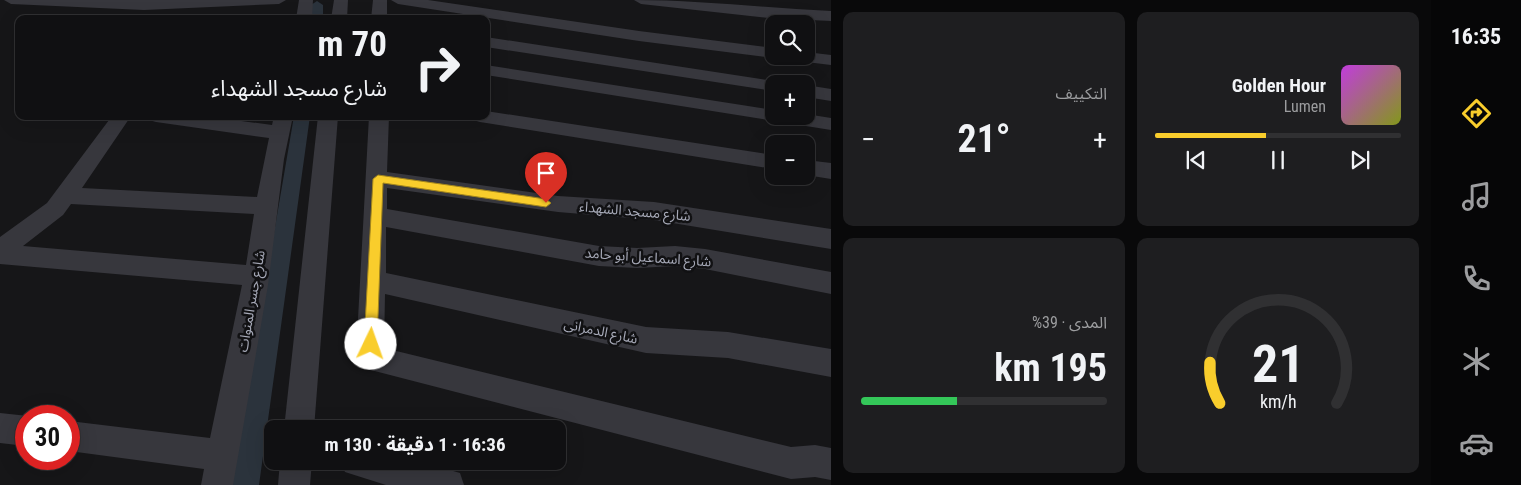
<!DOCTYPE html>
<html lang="ar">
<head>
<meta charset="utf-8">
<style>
	:root { --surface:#101012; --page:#1e1e20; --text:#f1f3f6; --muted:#9c9d9f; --line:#303032; --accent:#f9cd2c }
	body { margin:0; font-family:"Roboto Condensed","Noto Sans Arabic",sans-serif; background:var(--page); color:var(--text); direction:rtl; height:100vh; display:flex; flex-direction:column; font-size:19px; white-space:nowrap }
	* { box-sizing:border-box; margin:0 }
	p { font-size:16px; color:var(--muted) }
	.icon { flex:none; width:28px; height:28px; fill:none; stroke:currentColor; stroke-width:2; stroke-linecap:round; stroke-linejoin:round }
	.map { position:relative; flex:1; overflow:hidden; direction:ltr }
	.drawer { display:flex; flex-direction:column; gap:12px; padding:12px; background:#09090a; width:600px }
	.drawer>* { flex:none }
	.guide { position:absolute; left:15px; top:15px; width:475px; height:105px; border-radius:10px; box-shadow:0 5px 20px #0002,0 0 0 1px var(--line); direction:rtl; background:#101012; color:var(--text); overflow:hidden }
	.fabs { position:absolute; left:765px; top:15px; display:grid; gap:10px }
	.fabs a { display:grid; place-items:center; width:50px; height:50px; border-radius:10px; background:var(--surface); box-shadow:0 5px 20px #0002,0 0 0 1px var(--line); font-size:25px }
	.speed { position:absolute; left:15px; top:405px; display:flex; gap:10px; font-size:25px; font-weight:700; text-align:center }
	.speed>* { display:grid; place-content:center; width:65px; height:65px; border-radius:50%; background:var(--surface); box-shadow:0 5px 20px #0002,0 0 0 1px var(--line); line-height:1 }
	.speed .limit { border:8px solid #d22; background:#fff; color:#111 }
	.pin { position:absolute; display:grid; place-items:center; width:42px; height:42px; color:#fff; margin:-51px -21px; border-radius:50% 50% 50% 0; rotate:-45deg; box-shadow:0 0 5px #0007 }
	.pin .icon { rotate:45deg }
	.me { position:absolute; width:55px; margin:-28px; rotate:3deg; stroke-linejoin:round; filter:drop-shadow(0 0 4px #0008) }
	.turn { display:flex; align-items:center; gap:18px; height:105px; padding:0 20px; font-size:22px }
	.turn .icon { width:65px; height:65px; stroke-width:2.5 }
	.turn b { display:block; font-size:35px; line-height:42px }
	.big { font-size:38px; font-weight:700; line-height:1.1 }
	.drawer .card { flex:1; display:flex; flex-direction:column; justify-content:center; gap:8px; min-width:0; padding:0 18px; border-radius:10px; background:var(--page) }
	.drawer .dial { align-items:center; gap:0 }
	.dial svg { height:130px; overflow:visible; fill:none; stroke:var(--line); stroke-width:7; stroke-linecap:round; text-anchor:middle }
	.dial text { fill:var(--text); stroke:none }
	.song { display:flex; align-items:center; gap:15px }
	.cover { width:60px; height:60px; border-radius:8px; background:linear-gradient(135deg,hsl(290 70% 55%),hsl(70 70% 35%)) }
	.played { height:5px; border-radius:2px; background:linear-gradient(90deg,var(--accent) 45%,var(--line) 45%) }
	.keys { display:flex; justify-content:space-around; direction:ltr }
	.heat { display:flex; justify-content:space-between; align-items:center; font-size:28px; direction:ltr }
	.charge { height:8px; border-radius:4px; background:linear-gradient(90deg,#34c759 39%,var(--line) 0) }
	.drawer .tiles { flex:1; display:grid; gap:12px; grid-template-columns:repeat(2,1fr) }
	.trip { position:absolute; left:264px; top:420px; width:302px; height:50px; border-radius:10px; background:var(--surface); box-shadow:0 5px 20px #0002,0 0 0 1px var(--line); font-weight:700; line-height:50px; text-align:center; direction:rtl }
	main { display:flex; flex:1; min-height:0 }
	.menu { display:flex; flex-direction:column; width:90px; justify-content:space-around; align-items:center; background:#060607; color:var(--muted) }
	.menu .icon { width:35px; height:35px }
	.menu .current { color:var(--accent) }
	.menu b { font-size:22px; color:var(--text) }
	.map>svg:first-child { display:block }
</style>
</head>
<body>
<main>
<nav class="menu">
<b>16:35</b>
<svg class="icon current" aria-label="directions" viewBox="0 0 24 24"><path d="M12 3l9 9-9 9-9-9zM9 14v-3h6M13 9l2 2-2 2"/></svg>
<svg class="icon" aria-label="music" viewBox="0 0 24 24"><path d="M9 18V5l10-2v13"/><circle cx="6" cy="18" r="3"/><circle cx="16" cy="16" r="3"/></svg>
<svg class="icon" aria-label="phone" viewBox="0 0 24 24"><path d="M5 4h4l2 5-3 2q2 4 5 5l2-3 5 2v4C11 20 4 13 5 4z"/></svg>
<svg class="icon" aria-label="climate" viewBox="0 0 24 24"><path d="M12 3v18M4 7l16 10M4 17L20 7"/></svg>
<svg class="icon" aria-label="car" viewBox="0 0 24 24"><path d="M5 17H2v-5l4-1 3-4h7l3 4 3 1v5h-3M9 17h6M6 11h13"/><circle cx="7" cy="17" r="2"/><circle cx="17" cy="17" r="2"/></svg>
</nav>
<section class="drawer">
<div class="tiles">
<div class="card">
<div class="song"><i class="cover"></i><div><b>Golden Hour</b><p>Lumen</p></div></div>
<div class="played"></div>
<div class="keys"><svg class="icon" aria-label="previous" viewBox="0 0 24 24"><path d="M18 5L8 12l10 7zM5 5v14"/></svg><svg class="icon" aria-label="pause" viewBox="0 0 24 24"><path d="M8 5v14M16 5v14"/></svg><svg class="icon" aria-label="next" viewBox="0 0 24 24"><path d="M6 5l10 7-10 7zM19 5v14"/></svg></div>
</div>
<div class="card"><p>التكييف</p>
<div class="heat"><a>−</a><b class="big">21°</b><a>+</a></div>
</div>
<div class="card dial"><svg viewBox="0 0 100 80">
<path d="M14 69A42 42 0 1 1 86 69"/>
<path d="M14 69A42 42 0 0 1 8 44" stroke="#f9cd2c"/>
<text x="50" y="56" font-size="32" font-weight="700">21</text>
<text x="50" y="72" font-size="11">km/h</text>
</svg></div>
<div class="card"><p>المدى · 39%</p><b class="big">195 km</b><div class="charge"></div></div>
</div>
</section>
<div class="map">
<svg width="831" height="485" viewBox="0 0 831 485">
	<rect width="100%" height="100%" fill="#161618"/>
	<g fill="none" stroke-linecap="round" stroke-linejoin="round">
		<!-- canal -->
		<path fill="#2b333c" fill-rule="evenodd" d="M317,1L323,5V19H310L311,5Z
			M294,116H310L259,485H231Z"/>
		<!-- minor -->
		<path fill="#37373d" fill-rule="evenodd" d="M4,0H286L279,4L144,10L11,4Z
			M299,0H313L312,19H296Z
			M334,0H348L347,19H331Z
			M373,0H387V19H371Z
			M391,0H428L639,31L774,48V56H780L774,58L639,41L398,4Z
			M634,0C700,0 765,8 831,11V21L769,18L641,4Z
			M486,37L774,81L781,84H774V91L486,47Z
			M806,52L831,55V65L798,61L790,56H806Z
			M486,65L774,110V116H806V114L831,118V130L486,75Z
			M806,85L831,89V101L806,97Z
			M486,111L774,155V169L480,122L473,120L471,116H486Z
			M112,116H131L82,188L257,197L269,138L156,122L149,120L147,116H204L272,125L274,116H293L284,159L268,285L233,485H201L204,469L69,451V421L210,438L242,285L0,264V237L47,203ZM71,204L254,214L246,265L23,246L63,215Z
			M318,116H338L314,429H284Z
			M369,116H389L387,172L558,196L654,202L831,229V249L654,220L558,212L387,188V209L599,246L637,248L675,246L705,249L831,272V294L705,269L675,266L637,268L599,266L386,227V273L646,327L728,332L831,349V377L728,358L646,353L385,294L384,348L791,447L815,445L831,448V480L815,477L791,479L363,368L356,356Z
			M806,160L831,163V179L806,175Z
			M0,413L28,416L26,446L0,443Z
			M280,461H312L310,485H278Z
			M340,461H419L460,473L464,485H386L345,472Z"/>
	</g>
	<!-- route -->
	<path fill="#f9cd2c" stroke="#a2851d" d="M378,175L546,199L551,203L546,207L383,183L377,344L375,348L371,350L366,348L364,344L373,179Z"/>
	<g text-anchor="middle" stroke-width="5" stroke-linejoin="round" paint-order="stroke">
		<!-- street labels -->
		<g font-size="14" fill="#a7aab8" stroke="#111113">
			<text transform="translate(635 211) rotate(5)" y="5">شارع مسجد الشهداء</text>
			<text transform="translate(648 257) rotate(4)" y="5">شارع اسماعيل أبو حامد</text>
			<text transform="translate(251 301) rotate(-80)" y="5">شارع جسر المنوات</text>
			<text transform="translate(601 331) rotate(12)" y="5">شارع الدمرانى</text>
		</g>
	</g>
</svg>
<div class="fabs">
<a><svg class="icon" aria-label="search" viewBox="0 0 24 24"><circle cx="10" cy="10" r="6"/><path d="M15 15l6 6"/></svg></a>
<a>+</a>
<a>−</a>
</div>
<div class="speed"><div class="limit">30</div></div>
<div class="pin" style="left:546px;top:203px;background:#d93025"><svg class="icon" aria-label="arrive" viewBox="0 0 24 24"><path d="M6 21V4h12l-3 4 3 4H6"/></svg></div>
<svg class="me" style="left:371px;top:344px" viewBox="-20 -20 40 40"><circle r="19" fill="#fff"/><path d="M0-13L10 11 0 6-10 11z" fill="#f9cd2c"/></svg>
<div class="trip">16:36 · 1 دقيقة · 130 m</div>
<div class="guide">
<div class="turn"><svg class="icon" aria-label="right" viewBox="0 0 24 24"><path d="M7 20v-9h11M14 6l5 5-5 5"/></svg><div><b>70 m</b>شارع مسجد الشهداء</div></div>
</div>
</div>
</main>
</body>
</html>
